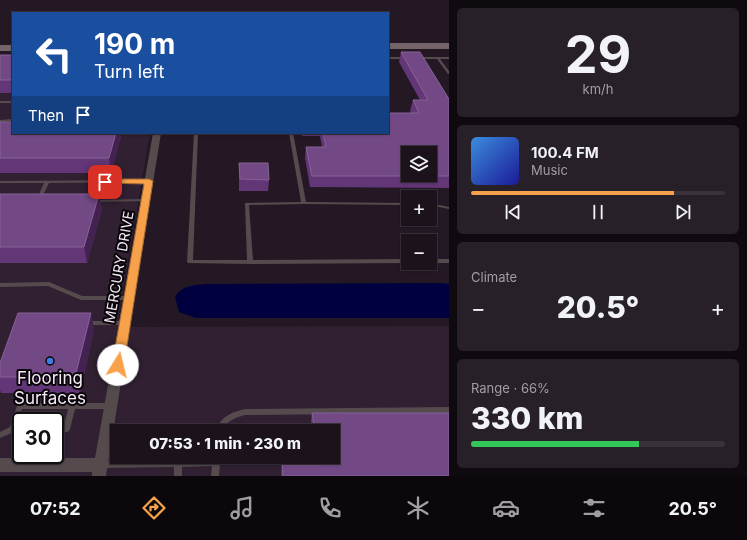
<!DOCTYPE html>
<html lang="en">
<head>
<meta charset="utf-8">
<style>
	:root { --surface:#1b121c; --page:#282029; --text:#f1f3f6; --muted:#a09ea3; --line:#39323b; --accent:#f7a14a }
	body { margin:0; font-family:Inter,sans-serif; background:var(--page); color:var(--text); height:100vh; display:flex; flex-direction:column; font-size:15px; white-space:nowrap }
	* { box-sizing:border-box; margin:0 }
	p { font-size:13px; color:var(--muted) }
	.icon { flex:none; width:22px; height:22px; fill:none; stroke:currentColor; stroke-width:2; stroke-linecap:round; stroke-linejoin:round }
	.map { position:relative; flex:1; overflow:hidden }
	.panel { display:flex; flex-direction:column; gap:8px; padding:8px; background:#0f0a0f; width:298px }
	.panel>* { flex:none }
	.guide { position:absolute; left:12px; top:12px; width:377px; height:122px; border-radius:0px; box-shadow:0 1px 3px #0004,0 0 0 1px var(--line); background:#1a4fa0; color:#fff; overflow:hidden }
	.buttons { position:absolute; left:401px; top:146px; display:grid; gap:8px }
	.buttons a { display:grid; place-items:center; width:36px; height:36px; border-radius:0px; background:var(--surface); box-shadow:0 1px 3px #0004,0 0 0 1px var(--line); font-size:20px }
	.speed { position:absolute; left:12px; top:412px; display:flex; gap:8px; font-size:20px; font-weight:700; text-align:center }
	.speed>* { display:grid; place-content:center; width:52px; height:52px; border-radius:50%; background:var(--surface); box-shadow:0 1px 3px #0004,0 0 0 1px var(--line); line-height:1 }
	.speed .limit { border:2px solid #111; border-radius:6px; background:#fff; color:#111 }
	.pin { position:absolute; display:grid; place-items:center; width:34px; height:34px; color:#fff; margin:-17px; border-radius:8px; box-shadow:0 2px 6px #0006 }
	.me { position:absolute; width:44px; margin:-22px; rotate:9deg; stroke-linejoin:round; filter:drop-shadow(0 0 3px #0008) }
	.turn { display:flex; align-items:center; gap:14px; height:84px; padding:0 16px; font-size:18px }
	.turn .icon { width:52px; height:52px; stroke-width:2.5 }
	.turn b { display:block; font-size:28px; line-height:34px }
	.then { display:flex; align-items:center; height:38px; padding:0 16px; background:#0003; gap:8px; font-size:15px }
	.big { font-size:30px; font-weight:800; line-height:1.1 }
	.panel .card { flex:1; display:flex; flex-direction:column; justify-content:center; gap:6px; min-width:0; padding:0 14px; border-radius:6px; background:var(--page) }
	.panel .dial { align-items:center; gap:0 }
	.dial b { font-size:52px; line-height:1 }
	.song { display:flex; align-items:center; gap:12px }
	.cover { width:48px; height:48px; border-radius:6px; background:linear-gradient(135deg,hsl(210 70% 55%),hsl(240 70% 35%)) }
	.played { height:4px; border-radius:2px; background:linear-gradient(90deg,var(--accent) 80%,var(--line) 80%) }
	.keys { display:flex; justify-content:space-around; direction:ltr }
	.heat { display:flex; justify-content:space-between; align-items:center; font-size:22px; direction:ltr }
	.charge { height:6px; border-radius:3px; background:linear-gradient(90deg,#34c759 66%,var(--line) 0) }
	.trip { position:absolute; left:110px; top:424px; width:230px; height:40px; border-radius:0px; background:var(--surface); box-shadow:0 1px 3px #0004,0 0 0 1px var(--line); font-weight:800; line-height:40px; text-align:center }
	.menu { display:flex; height:64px; justify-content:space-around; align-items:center; background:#0b070b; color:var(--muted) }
	.menu .icon { width:28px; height:28px }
	.menu .selected { color:var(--accent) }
	.menu b { font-size:18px; color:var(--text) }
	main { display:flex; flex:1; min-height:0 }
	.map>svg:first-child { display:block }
</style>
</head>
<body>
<main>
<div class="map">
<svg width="449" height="476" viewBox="0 0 449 476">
	<rect width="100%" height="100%" fill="#241825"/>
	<!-- built -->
	<path fill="#302032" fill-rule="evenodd" d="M13,54V133H150L117,327L449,326V476H0V55ZM21,421H55V455H21ZM117,431H333V457H117Z"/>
	<!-- water -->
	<path fill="#00003f" d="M441,283L449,284V318H196L179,312L175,297C181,286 193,285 206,284Z"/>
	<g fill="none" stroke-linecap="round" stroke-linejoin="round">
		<!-- lane -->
		<path fill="#554b4d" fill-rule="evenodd" d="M388,57H406L408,58L406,59H388Z
			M417,57H449V59H440L449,71V74H448L437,59H417Z
			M388,79L390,80V83L388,84Z
			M0,101H13V103H0Z
			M13,119V121L0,122V120Z
			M194,133H198L193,260H247L245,204V203L301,202L289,133H293L306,202L408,203V205L304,204L249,205L253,260L408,259V263L250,264L188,263L187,262Z
			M149,180L151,181V182L49,183L41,199L39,200L37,199L44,183H0V181Z
			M146,199L148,200V201L95,202L93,201L95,200Z
			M430,203L449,207V209L430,205Z
			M430,259H449V263H430Z
			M49,282L82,296H129L131,297L132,298L131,299L129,300H81L48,286L0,287V283Z
			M84,321H126L127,323L126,325H84L83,323Z
			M20,403H110L112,404L113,406L112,408L110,409H75L70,429L69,431L67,432H55V426H64L68,409H22L17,426H21V432H14L0,438V432L10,427L17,406L18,404Z
			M449,407V413L245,415C234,418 227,421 222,431H215C222,416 230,413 245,409Z
			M211,457H219L220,463L219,476H211L212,466L182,467V476H174V467L101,468L98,467L97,465L98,463L101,462L212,460Z"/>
		<!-- street -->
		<path fill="#554b4d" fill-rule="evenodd" d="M153,133H161L106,476H92V472H0V458H95Z"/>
		<!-- secondary -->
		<path fill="#756569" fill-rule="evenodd" d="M388,43H449V49H388Z
			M0,45H13V51H0Z"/>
	</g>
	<!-- wall -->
	<path fill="#623677" d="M401,52L449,99V188L310,187L305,158L306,147H322L320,136H302V133H388L411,113L410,111L413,100H420L399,62Z
		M0,55H13V93H0Z
		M0,122L13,133H121V136L111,173H0Z
		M239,163L269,180L268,191H239Z
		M0,194L102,209L87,263H0Z
		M94,329L80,393H1L0,390V363Z
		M312,413L449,476H281L282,465H317L316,457H333V431H312L311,421Z"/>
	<!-- shaded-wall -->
	<path fill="#432251" d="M116,133H121V136L111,173L109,158Z
		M99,194L102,209L87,263L84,247Z
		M91,313L94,329L80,393L75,377Z"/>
	<!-- building -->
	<path fill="#724985" stroke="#866296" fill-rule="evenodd" d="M401,52H420L449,99V176H312L306,147H326L323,133H388V113H419L413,100H428ZM408,153H430V175H408Z
		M0,55H13V80H0Z
		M0,122H13V133H116L109,158H0Z
		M239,163H268L269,180L240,179Z
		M0,194H99L84,247H0Z
		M18,313H91L75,377H0V363Z
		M312,413H449V476H283L282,465H319L318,457H333V431H315Z"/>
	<!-- route -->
	<path fill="#f7a14a" stroke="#a16930" d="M105,179H149L153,181L124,365L122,368L118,369L114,368L112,365L144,184L102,183V180Z"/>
	<!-- markers -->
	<circle fill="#3f7fe0" stroke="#0a050a" stroke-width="1.5" cx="50" cy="361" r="4"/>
	<g text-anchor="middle" stroke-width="4" stroke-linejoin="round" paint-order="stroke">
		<!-- street labels -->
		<g font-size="14" fill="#f3ebf4" stroke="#0a050a">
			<text transform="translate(119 267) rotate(-80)" y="5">MERCURY DRIVE</text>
		</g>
		<!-- near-poi labels -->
		<g font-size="17" fill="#f3ebf4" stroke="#0a050a">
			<text x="50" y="384">Flooring<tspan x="50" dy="20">Surfaces</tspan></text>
		</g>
	</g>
</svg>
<div class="buttons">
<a><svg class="icon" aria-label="layers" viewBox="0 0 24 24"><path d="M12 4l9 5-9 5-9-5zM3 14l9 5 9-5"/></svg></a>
<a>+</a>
<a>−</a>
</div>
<div class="speed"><div class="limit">30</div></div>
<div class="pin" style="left:105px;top:182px;background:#d93025"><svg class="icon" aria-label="arrive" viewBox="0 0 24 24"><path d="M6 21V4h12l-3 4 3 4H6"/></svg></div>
<svg class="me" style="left:118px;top:365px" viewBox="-20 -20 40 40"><circle r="19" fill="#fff"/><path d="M0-13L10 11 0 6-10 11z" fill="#f7a14a"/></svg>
<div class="trip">07:53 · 1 min · 230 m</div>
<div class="guide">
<div class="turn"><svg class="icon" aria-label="left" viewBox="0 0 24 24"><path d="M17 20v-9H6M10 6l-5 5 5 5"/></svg><div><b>190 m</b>Turn left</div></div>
<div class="then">Then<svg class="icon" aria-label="arrive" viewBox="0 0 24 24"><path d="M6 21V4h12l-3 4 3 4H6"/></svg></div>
</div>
</div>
<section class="panel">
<div class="card dial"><b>29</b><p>km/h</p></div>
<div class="card">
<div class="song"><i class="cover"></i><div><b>100.4 FM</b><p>Music</p></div></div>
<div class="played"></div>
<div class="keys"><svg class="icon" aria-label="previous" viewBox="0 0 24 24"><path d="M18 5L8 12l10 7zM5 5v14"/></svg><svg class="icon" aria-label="pause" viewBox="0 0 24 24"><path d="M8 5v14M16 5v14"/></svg><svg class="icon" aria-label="next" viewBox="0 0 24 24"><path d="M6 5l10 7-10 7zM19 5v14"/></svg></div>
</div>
<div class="card"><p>Climate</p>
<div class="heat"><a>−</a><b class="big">20.5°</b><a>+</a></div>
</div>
<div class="card"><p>Range · 66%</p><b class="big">330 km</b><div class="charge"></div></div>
</section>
</main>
<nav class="menu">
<b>07:52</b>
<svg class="icon selected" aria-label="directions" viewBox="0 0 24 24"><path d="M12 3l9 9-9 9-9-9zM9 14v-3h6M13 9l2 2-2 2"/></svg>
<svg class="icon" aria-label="music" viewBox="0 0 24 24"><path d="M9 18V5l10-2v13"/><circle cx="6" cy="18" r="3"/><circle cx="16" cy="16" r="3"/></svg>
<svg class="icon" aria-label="phone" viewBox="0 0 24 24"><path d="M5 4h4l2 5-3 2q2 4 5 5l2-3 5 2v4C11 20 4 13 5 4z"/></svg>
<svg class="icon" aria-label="climate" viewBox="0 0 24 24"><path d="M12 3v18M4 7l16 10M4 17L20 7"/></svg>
<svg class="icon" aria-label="car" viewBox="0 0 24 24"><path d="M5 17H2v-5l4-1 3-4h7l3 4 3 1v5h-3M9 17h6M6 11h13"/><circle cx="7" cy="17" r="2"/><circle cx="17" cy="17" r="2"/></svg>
<svg class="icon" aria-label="filters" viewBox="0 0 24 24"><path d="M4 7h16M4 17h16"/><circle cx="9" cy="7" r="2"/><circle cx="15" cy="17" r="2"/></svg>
<b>20.5°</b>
</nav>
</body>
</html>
